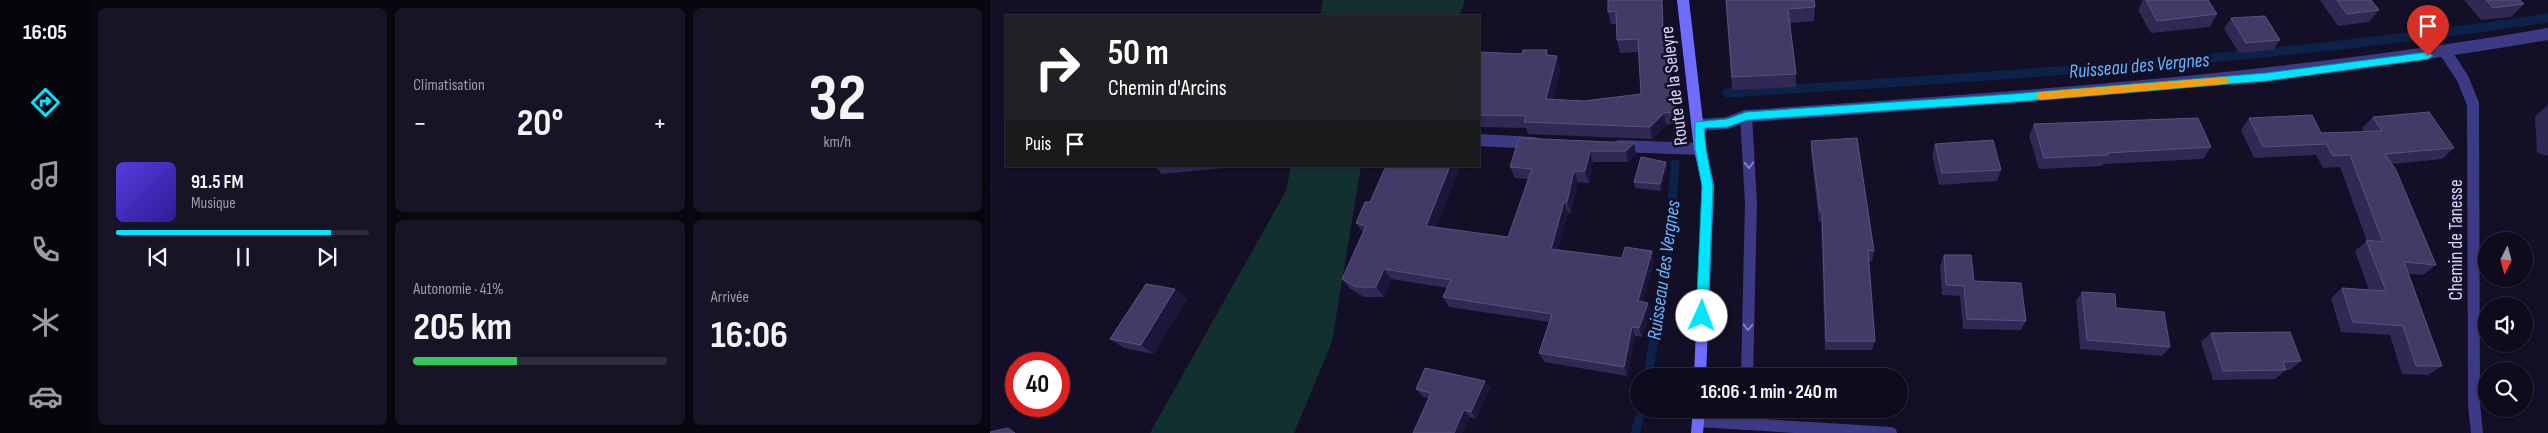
<!DOCTYPE html>
<html lang="fr">
<head>
<meta charset="utf-8">
<style>
	:root { --surface:#0e0b1c; --page:#171425; --text:#f1f3f6; --muted:#9b9ba3; --line:#2e2b3b; --accent:#00e5ff }
	body { margin:0; font-family:"Sofia Sans Condensed",sans-serif; background:var(--page); color:var(--text); height:100vh; display:flex; flex-direction:column; font-size:19px; white-space:nowrap }
	* { box-sizing:border-box; margin:0 }
	p { font-size:16px; color:var(--muted) }
	.icon { flex:none; width:28px; height:28px; fill:none; stroke:currentColor; stroke-width:2; stroke-linecap:round; stroke-linejoin:round }
	.map { position:relative; flex:1; overflow:hidden }
	.panel { display:flex; flex-direction:column; gap:8px; padding:8px; background:#08060f; width:900px }
	.panel>* { flex:none }
	.hud { position:absolute; left:15px; top:15px; width:475px; height:152px; border-radius:0px; box-shadow:0 1px 4px #0004,0 0 0 1px var(--line); background:#202124; color:#fff; overflow:hidden }
	.needle { width:32px; rotate:186deg }
	.controls { position:absolute; left:1488px; top:232px; display:grid; gap:10px }
	.controls a { display:grid; place-items:center; width:55px; height:55px; border-radius:50%; background:var(--surface); box-shadow:0 1px 4px #0004,0 0 0 1px var(--line); font-size:25px }
	.speed { position:absolute; left:15px; top:352px; display:flex; gap:10px; font-size:25px; font-weight:700; text-align:center }
	.speed>* { display:grid; place-content:center; width:65px; height:65px; border-radius:50%; background:var(--surface); box-shadow:0 1px 4px #0004,0 0 0 1px var(--line); line-height:1 }
	.speed .limit { border:8px solid #d22; background:#fff; color:#111 }
	.pin { position:absolute; display:grid; place-items:center; width:42px; height:42px; color:#fff; margin:-51px -21px; border-radius:50% 50% 50% 0; rotate:-45deg; box-shadow:0 0 5px #0007 }
	.pin .icon { rotate:45deg }
	.me { position:absolute; width:55px; margin:-28px; rotate:2deg; stroke-linejoin:round; filter:drop-shadow(0 0 4px #0008) }
	.turn { display:flex; align-items:center; gap:18px; height:105px; padding:0 20px; font-size:22px }
	.turn .icon { width:65px; height:65px; stroke-width:2.5 }
	.turn b { display:block; font-size:35px; line-height:42px }
	.then { display:flex; align-items:center; height:48px; padding:0 20px; background:#0003; gap:10px; font-size:19px }
	.big { font-size:38px; font-weight:700; line-height:1.1 }
	.panel .card { flex:1; display:flex; flex-direction:column; justify-content:center; gap:8px; min-width:0; padding:0 18px; border-radius:8px; background:var(--page) }
	.panel .dial { align-items:center; gap:0 }
	.dial b { font-size:65px; line-height:1 }
	.song { display:flex; align-items:center; gap:15px }
	.cover { width:60px; height:60px; border-radius:8px; background:linear-gradient(135deg,hsl(250 70% 55%),hsl(250 70% 35%)) }
	.played { height:5px; border-radius:2px; background:linear-gradient(90deg,var(--accent) 85%,var(--line) 85%) }
	.keys { display:flex; justify-content:space-around; direction:ltr }
	.heat { display:flex; justify-content:space-between; align-items:center; font-size:28px; direction:ltr }
	.charge { height:8px; border-radius:4px; background:linear-gradient(90deg,#34c759 41%,var(--line) 0) }
	.panel .tiles { flex:1; display:grid; gap:8px; grid-template-columns:repeat(3,1fr) }
	.card:first-child { grid-row:span 2 }
	.trip { position:absolute; left:640px; top:368px; width:278px; height:50px; border-radius:25px; background:var(--surface); box-shadow:0 1px 4px #0004,0 0 0 1px var(--line); font-weight:700; line-height:50px; text-align:center }
	main { display:flex; flex:1; min-height:0 }
	.tab-bar { display:flex; flex-direction:column; width:90px; justify-content:space-around; align-items:center; background:#06040b; color:var(--muted) }
	.tab-bar .icon { width:35px; height:35px }
	.tab-bar .on { color:var(--accent) }
	.tab-bar b { font-size:22px; color:var(--text) }
	.map>svg:first-child { display:block }
</style>
</head>
<body>
<main>
<nav class="tab-bar">
<b>16:05</b>
<svg class="icon on" aria-label="directions" viewBox="0 0 24 24"><path d="M12 3l9 9-9 9-9-9zM9 14v-3h6M13 9l2 2-2 2"/></svg>
<svg class="icon" aria-label="music" viewBox="0 0 24 24"><path d="M9 18V5l10-2v13"/><circle cx="6" cy="18" r="3"/><circle cx="16" cy="16" r="3"/></svg>
<svg class="icon" aria-label="phone" viewBox="0 0 24 24"><path d="M5 4h4l2 5-3 2q2 4 5 5l2-3 5 2v4C11 20 4 13 5 4z"/></svg>
<svg class="icon" aria-label="climate" viewBox="0 0 24 24"><path d="M12 3v18M4 7l16 10M4 17L20 7"/></svg>
<svg class="icon" aria-label="car" viewBox="0 0 24 24"><path d="M5 17H2v-5l4-1 3-4h7l3 4 3 1v5h-3M9 17h6M6 11h13"/><circle cx="7" cy="17" r="2"/><circle cx="17" cy="17" r="2"/></svg>
</nav>
<section class="panel">
<div class="tiles">
<div class="card">
<div class="song"><i class="cover"></i><div><b>91.5 FM</b><p>Musique</p></div></div>
<div class="played"></div>
<div class="keys"><svg class="icon" aria-label="previous" viewBox="0 0 24 24"><path d="M18 5L8 12l10 7zM5 5v14"/></svg><svg class="icon" aria-label="pause" viewBox="0 0 24 24"><path d="M8 5v14M16 5v14"/></svg><svg class="icon" aria-label="next" viewBox="0 0 24 24"><path d="M6 5l10 7-10 7zM19 5v14"/></svg></div>
</div>
<div class="card"><p>Climatisation</p>
<div class="heat"><a>−</a><b class="big">20°</b><a>+</a></div>
</div>
<div class="card dial"><b>32</b><p>km/h</p></div>
<div class="card"><p>Autonomie · 41%</p><b class="big">205 km</b><div class="charge"></div></div>
<div class="card"><p>Arrivée</p><b class="big">16:06</b></div>
</div>
</section>
<div class="map">
<svg width="1558" height="433" viewBox="0 0 1558 433">
	<rect width="100%" height="100%" fill="#130f26"/>
	<!-- green -->
	<path fill="#12302f" d="M333,0H475L469,16H330Z
		M301,166H371L342,342L304,433H160L296,191Z"/>
	<g fill="none" stroke-linecap="round" stroke-linejoin="round">
		<!-- stream -->
		<path stroke="#0c2248" stroke-width="9" d="M737,93C1012,76 1286,59 1558,18
			M658,376L680,238L685,164
			M645,433L652,409"/>
		<!-- lane -->
		<path stroke="#3d3a85" stroke-width="12" d="M756,116L761,203L757,376
			M755,424L756,409"/>
		<!-- street -->
		<path stroke="#3d3a85" stroke-width="12" d="M1456,53L1473,79L1483,104L1484,404L1487,433
			M709,125L737,123L756,116C1025,98 1292,80 1558,34
			M489,140L544,143
			M629,146L710,149
			M708,421L901,433"/>
		<!-- secondary -->
		<path stroke="#6f6bff" stroke-width="12" d="M693,0L710,149L718,186L710,376
			M707,433L709,409"/>
	</g>
	<!-- wall -->
	<path fill="#312854" d="M736,0L825,7L824,21L800,23L806,74V87L742,90Z
		M1153,0H1218L1227,14L1220,27L1161,33L1148,10Z
		M1330,0H1381L1389,10L1379,22L1348,26Z
		M1474,0H1530L1534,4L1521,17L1491,20Z
		M673,8L674,37H676L687,123L676,125L662,139L538,134L536,128L489,127V52L532,54L557,50L559,56L570,68L563,100L594,101L651,94L648,52L630,53L627,40L626,24H621L618,12Z
		M1241,18L1290,40L1283,50L1249,53L1234,29Z
		M1558,105V156L1547,153L1545,116Z
		M1383,117L1464,148L1452,159L1402,164L1446,265L1433,275L1419,274L1452,366L1438,375L1412,374L1400,335L1351,332L1341,298L1352,288L1379,290L1365,251L1377,241L1350,167L1333,168L1326,155L1264,158L1251,130L1259,118L1331,133L1374,132L1372,128Z
		M1044,124L1221,147L1213,159L1113,164L1112,166L1049,169L1039,136Z
		M529,138L644,143L646,155L638,162H603L599,183L588,182L581,213H578L567,250L632,258L662,251L664,261L653,302L661,312L652,337L645,336L637,376L554,362L549,353L559,322L459,307L453,297L457,288L401,279L394,297H374L360,289L352,279L373,232L366,223L380,202L396,166H467L469,169L446,228L518,237L538,179L525,178L520,167Z
		M821,141L884,251L882,261H879L885,341L882,350H835L831,222H829L821,152Z
		M945,144L1011,170L1007,181L949,185L942,155Z
		M676,162L677,168L671,191L645,188L644,182Z
		M165,166H255L172,174Z
		M954,255L984,281L1036,321L1031,330L973,329L970,296L952,295L950,265Z
		M185,289L197,299L164,354L134,348L120,339Z
		M1092,292L1126,308L1180,347L1172,356L1090,349L1086,301Z
		M1221,333L1311,361L1300,370H1296L1285,379L1223,380L1211,342Z
		M495,381L500,388L486,419L480,417L439,398L433,397L426,389Z"/>
	<!-- shaded-wall -->
	<path fill="#1d163a" d="M672,0L673,8L675,50L673,37Z
		M567,56L570,68L560,111L556,99Z
		M674,113L676,125L662,139L660,127Z
		M644,143L646,155L638,162L636,151Z
		M600,151L603,162L599,183L595,171Z
		M676,162L677,168L671,191L670,184Z
		M460,166H467L469,169L443,237L436,226Z
		M584,171L588,182L581,213L577,202Z
		M0,184L3,186L0,192Z
		M574,202L578,213L565,259L561,249Z
		M662,251L664,261L651,311L648,301Z
		M394,269L401,279L394,297L386,287Z
		M185,289L197,299L164,354L151,345Z
		M658,303L661,312L652,337L649,328Z
		M642,327L645,336L637,376L634,367Z
		M495,381L500,388L486,419L481,412Z
		M474,410L480,417L473,433H464Z"/>
	<!-- building -->
	<path fill="#433a66" stroke="#5a527e" d="M618,0H672L673,37H676L685,112L674,113L660,127L534,122L536,116L489,115V52L532,54L533,50H557L556,55L567,56L556,99L594,101L651,94L648,39L627,40L626,11L618,12Z
		M736,0H824L825,7L798,9L806,74L742,77Z
		M1156,0H1218L1227,14L1167,21Z
		M1347,0H1381L1389,10L1357,14Z
		M1496,0H1530L1534,4L1503,8Z
		M1275,16L1290,40L1256,43L1241,18Z
		M1439,112L1464,148L1395,154L1406,170L1446,265L1414,262L1452,366H1426L1413,326L1363,322L1352,288L1396,291L1376,240L1393,242L1360,155L1343,156L1336,144L1273,147L1259,118L1322,115L1331,133L1392,131L1383,117Z
		M1208,118L1221,147L1117,153L1118,155L1054,158L1044,124Z
		M529,138L644,143L636,151H600L595,171H584L577,202H574L561,249L632,258L635,247L662,251L648,301L658,303L649,328L642,327L634,367L549,353L562,314L453,297L461,280L394,269L386,287H366L352,279L376,226L366,223L375,202H380L396,166H460L436,226L518,237L542,169L520,167Z
		M867,138L884,251L878,250L885,341H836L832,212H830L821,141Z
		M1003,140L1011,170L952,173L945,144Z
		M651,157L676,162L670,184L644,182Z
		M954,255H981L984,281L1031,283L1036,321L977,319L974,286L956,285Z
		M156,284L185,289L151,345L120,339Z
		M1092,292L1125,294L1126,308L1174,312L1180,347L1097,340Z
		M1300,332L1311,361L1293,362L1296,370L1233,371L1221,333Z
		M435,368L495,381L481,412L474,410L464,433H423L441,393L426,389Z
		M18,428L25,433H0V432Z"/>
	<!-- one-way arrows -->
	<defs><path id="oneway-chevron" d="M-2-3.5L2.5 0L-2 3.5" fill="none" stroke-width="1.6" stroke-linecap="round" stroke-linejoin="round" transform="scale(1.25)"/></defs>
	<g stroke="#837fbc">
		<use href="#oneway-chevron" transform="translate(759 165) rotate(87)"/>
		<use href="#oneway-chevron" transform="translate(758 327) rotate(91)"/>
	</g>
	<!-- route -->
	<path fill="#00e5ff" stroke="#0095a6" d="M1438,52L1443,56L1438,59L1276,81L1022,102L757,120L737,127L714,128L716,149L723,186L718,316L712,321L706,316L712,186L705,149V122L737,119L756,112L1022,94L1276,73Z"/>
	<!-- slow -->
	<path fill="#f59e0b" d="M1235,77L1240,80L1235,84L1050,100L1045,96L1050,92Z"/>
	<g text-anchor="middle" stroke-width="5" stroke-linejoin="round" paint-order="stroke">
		<!-- street labels -->
		<g font-size="19" fill="#d9d4ff" stroke="#130f26">
			<text transform="translate(683 86) rotate(-97)" y="7">Route de la Seleyre</text>
			<text transform="translate(1465 240) rotate(-90)" y="7">Chemin de Tanesse</text>
		</g>
		<!-- water labels -->
		<g font-size="20" font-style="italic" fill="#62b6ff" stroke="#130f26">
			<text transform="translate(1149 65) rotate(-5)" y="7">Ruisseau des Vergnes</text>
			<text transform="translate(673 270) rotate(-82)" y="7">Ruisseau des Vergnes</text>
		</g>
	</g>
</svg>
<div class="controls">
<a><svg class="needle" viewBox="-14 -14 28 28"><path d="M0-13l5 13h-10z" fill="#e53935"/><path d="M0 13l5-13h-10z" fill="#9b9ba3"/></svg></a>
<a><svg class="icon" aria-label="sound" viewBox="0 0 24 24"><path d="M4 9h4l5-4v14l-5-4H4zM17 9q2 3 0 6"/></svg></a>
<a><svg class="icon" aria-label="search" viewBox="0 0 24 24"><circle cx="10" cy="10" r="6"/><path d="M15 15l6 6"/></svg></a>
</div>
<div class="speed"><div class="limit">40</div></div>
<div class="pin" style="left:1438px;top:56px;background:#d93025"><svg class="icon" aria-label="arrive" viewBox="0 0 24 24"><path d="M6 21V4h12l-3 4 3 4H6"/></svg></div>
<svg class="me" style="left:712px;top:316px" viewBox="-20 -20 40 40"><circle r="19" fill="#fff"/><path d="M0-13L10 11 0 6-10 11z" fill="#00e5ff"/></svg>
<div class="trip">16:06 · 1 min · 240 m</div>
<div class="hud">
<div class="turn"><svg class="icon" aria-label="right" viewBox="0 0 24 24"><path d="M7 20v-9h11M14 6l5 5-5 5"/></svg><div><b>50 m</b>Chemin d'Arcins</div></div>
<div class="then">Puis<svg class="icon" aria-label="arrive" viewBox="0 0 24 24"><path d="M6 21V4h12l-3 4 3 4H6"/></svg></div>
</div>
</div>
</main>
</body>
</html>
